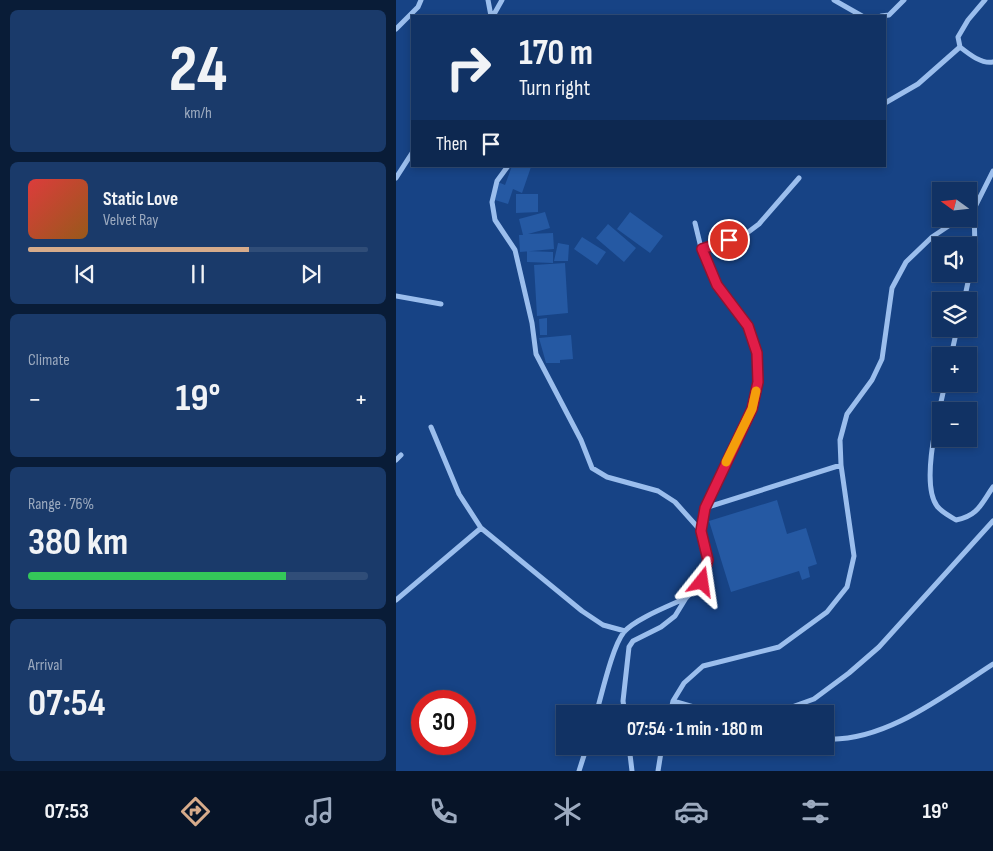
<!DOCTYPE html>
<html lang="en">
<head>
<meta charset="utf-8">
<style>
	:root { --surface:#113264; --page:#1a3a6a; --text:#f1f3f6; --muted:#9caabf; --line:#304d78; --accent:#d6ab8b }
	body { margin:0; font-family:"Sofia Sans Condensed",sans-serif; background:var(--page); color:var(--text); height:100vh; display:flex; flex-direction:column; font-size:19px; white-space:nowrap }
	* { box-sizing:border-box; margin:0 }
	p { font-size:16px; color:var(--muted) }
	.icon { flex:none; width:28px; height:28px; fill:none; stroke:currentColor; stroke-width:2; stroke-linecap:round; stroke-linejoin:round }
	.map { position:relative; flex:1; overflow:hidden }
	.side { display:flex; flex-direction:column; gap:10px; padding:10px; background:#091c37; width:396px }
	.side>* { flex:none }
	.top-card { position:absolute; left:15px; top:15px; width:475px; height:152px; border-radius:0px; box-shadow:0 2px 8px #0003,0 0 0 1px var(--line); background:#113264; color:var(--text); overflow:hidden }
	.needle { width:32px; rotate:285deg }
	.fabs { position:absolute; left:536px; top:182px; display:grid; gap:10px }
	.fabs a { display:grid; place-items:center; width:45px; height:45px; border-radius:0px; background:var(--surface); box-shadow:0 2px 8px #0003,0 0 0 1px var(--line); font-size:25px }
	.speed { position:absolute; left:15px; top:690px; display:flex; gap:10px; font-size:25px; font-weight:700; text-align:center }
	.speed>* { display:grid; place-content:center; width:65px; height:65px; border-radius:50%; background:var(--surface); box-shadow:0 2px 8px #0003,0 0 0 1px var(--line); line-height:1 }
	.speed .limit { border:8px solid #d22; background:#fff; color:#111 }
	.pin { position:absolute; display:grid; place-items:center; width:42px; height:42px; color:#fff; margin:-21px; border:2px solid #fff; border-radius:50%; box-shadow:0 1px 5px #0007 }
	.me { position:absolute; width:55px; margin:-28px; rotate:15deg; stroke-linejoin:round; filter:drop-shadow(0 0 4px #0008) }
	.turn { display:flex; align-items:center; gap:18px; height:105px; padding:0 25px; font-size:22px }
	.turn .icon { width:65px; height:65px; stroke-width:2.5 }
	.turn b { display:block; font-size:35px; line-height:42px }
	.then { display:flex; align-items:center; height:48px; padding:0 25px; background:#0003; gap:10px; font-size:19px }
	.big { font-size:38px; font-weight:700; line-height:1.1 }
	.side .card { flex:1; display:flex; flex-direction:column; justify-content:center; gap:8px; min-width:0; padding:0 18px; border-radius:8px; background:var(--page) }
	.side .dial { align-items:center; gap:0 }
	.dial b { font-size:65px; line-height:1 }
	.song { display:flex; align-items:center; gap:15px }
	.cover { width:60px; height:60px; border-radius:8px; background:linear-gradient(135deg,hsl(0 70% 55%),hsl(30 70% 35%)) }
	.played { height:5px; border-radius:2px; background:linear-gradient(90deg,var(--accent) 65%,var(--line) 65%) }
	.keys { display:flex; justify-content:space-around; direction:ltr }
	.heat { display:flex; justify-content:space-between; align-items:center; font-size:28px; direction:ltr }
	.charge { height:8px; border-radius:4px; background:linear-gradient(90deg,#34c759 76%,var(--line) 0) }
	.trip { position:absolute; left:160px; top:705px; width:278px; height:50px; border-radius:0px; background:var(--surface); box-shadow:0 2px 8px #0003,0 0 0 1px var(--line); font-weight:700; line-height:50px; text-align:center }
	.tab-bar { display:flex; height:80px; justify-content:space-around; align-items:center; background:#071428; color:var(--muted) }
	.tab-bar .icon { width:35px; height:35px }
	.tab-bar .on { color:var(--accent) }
	.tab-bar b { font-size:22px; color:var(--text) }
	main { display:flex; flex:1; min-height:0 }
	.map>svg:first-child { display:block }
</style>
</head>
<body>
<main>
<section class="side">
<div class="card dial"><b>24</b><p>km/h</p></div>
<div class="card">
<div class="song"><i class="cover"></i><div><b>Static Love</b><p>Velvet Ray</p></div></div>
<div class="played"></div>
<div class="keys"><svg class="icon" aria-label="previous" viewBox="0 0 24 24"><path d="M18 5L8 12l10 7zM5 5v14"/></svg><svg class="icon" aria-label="pause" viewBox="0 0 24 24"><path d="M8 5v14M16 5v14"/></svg><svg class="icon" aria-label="next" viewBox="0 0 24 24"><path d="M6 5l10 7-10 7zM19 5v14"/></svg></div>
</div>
<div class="card"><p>Climate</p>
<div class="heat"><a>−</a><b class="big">19°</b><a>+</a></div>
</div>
<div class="card"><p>Range · 76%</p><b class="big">380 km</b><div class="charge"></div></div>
<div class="card"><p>Arrival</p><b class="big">07:54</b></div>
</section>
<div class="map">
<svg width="597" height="771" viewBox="0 0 597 771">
	<rect width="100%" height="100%" fill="#174385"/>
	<!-- building -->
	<path fill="#2559a3" d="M116,166L135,167L126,193L117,189L112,204L99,200L102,182L109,185Z
		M120,194H142V212L120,213Z
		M149,212L154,228L132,234L157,233L158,249L124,252L123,235H127L123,219Z
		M234,212L267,236L254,253L221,229Z
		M212,224L240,248L228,262L200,238Z
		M186,237L210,252L201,265L178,249Z
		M162,243L173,245L172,261H158Z
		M131,251L157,252V263L131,262Z
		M169,263L172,313L141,316L138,265Z
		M151,318V335H144L143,319Z
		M175,335L177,359L164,360V363H150L143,338Z
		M381,500L391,534L410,528L421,564L412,567L414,577L406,580L403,571L335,592L313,521Z"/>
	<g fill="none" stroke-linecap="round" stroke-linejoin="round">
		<!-- street -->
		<path stroke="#9bbeed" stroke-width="5" d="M92,0L95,16
			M438,0L466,16
			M589,0L572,20L562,37L564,47C573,54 585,64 597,62
			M97,16L106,0
			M485,16L493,15L508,0
			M0,29L22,7L25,0
			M489,103L522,84L564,47
			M112,166L101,181L96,202L99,220L119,250L136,323L140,354L185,440L196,468L211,477L262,491L279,502L305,531
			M0,178L16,153
			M578,209L597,171
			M306,249L347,236L363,224L403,178
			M0,296L45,304
			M568,301L579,249L578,209L572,212
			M555,356L561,329
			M549,384C543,412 524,483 541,506C545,512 554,516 560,520C582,516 585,504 597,487
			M35,427L63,494L85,528L186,611L207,625L229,631
			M0,460L5,455
			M309,508L445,465
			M0,600L85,528
			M277,701L315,712L393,708L418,699L453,673L483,647L597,521
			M200,714C206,694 216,647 228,632C239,619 273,606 290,598
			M229,714L227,701L233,647L237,641L265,627L279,616L290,598L306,582L312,560L305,531L309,508L356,409L362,381L361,353L352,327L321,285L307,256L299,223
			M274,714L277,701L288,683L307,666L383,647L431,612L451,587L458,556L445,465L444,440L451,414L476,380L486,359L496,288L510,262L536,237L563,219
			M429,739C488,743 549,695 597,664
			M233,746L236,771
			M183,771L191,746
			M262,771L266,746"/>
	</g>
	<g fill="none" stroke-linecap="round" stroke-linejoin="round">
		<!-- route casing -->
		<g stroke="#92132f" stroke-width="12">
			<path id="route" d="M306,582L312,560L305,531L309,508L356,409L362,382L361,353L352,326L321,285L306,249L333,240"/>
		</g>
		<!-- route -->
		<use href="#route" stroke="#e11d48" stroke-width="9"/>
		<!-- slow -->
		<path stroke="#f59e0b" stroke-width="9" d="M330,462L356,409L360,391"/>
	</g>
</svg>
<div class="fabs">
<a><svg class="needle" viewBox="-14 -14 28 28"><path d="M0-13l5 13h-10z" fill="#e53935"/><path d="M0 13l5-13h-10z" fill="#9caabf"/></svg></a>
<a><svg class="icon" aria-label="sound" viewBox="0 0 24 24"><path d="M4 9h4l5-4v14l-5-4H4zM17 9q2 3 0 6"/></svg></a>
<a><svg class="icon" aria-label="layers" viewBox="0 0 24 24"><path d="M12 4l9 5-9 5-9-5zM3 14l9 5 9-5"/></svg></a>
<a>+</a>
<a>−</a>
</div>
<div class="speed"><div class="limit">30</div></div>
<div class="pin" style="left:333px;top:240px;background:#d93025"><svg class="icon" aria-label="arrive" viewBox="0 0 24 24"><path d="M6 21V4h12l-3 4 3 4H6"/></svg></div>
<svg class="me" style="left:306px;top:582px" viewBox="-20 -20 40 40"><path d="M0-17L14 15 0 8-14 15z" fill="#e11d48" stroke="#fff" stroke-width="4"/></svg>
<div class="trip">07:54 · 1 min · 180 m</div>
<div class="top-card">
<div class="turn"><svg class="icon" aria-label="right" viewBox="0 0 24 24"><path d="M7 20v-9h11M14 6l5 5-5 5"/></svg><div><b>170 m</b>Turn right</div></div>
<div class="then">Then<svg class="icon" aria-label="arrive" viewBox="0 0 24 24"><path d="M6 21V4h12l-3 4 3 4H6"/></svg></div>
</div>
</div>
</main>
<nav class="tab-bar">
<b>07:53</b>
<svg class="icon on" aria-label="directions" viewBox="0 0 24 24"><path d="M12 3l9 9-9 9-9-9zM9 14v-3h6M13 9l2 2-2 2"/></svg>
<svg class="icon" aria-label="music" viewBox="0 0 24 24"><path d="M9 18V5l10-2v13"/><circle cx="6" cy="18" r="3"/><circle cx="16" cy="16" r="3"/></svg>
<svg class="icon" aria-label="phone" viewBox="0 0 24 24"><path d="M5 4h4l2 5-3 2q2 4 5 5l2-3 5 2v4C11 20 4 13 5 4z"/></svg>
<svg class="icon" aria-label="climate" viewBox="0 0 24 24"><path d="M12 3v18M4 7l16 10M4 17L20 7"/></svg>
<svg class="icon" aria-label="car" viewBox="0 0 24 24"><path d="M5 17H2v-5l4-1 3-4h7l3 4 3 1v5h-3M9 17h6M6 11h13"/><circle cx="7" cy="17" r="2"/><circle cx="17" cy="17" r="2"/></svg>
<svg class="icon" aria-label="filters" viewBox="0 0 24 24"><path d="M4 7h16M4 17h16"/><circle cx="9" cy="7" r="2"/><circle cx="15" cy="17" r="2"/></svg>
<b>19°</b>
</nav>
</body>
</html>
